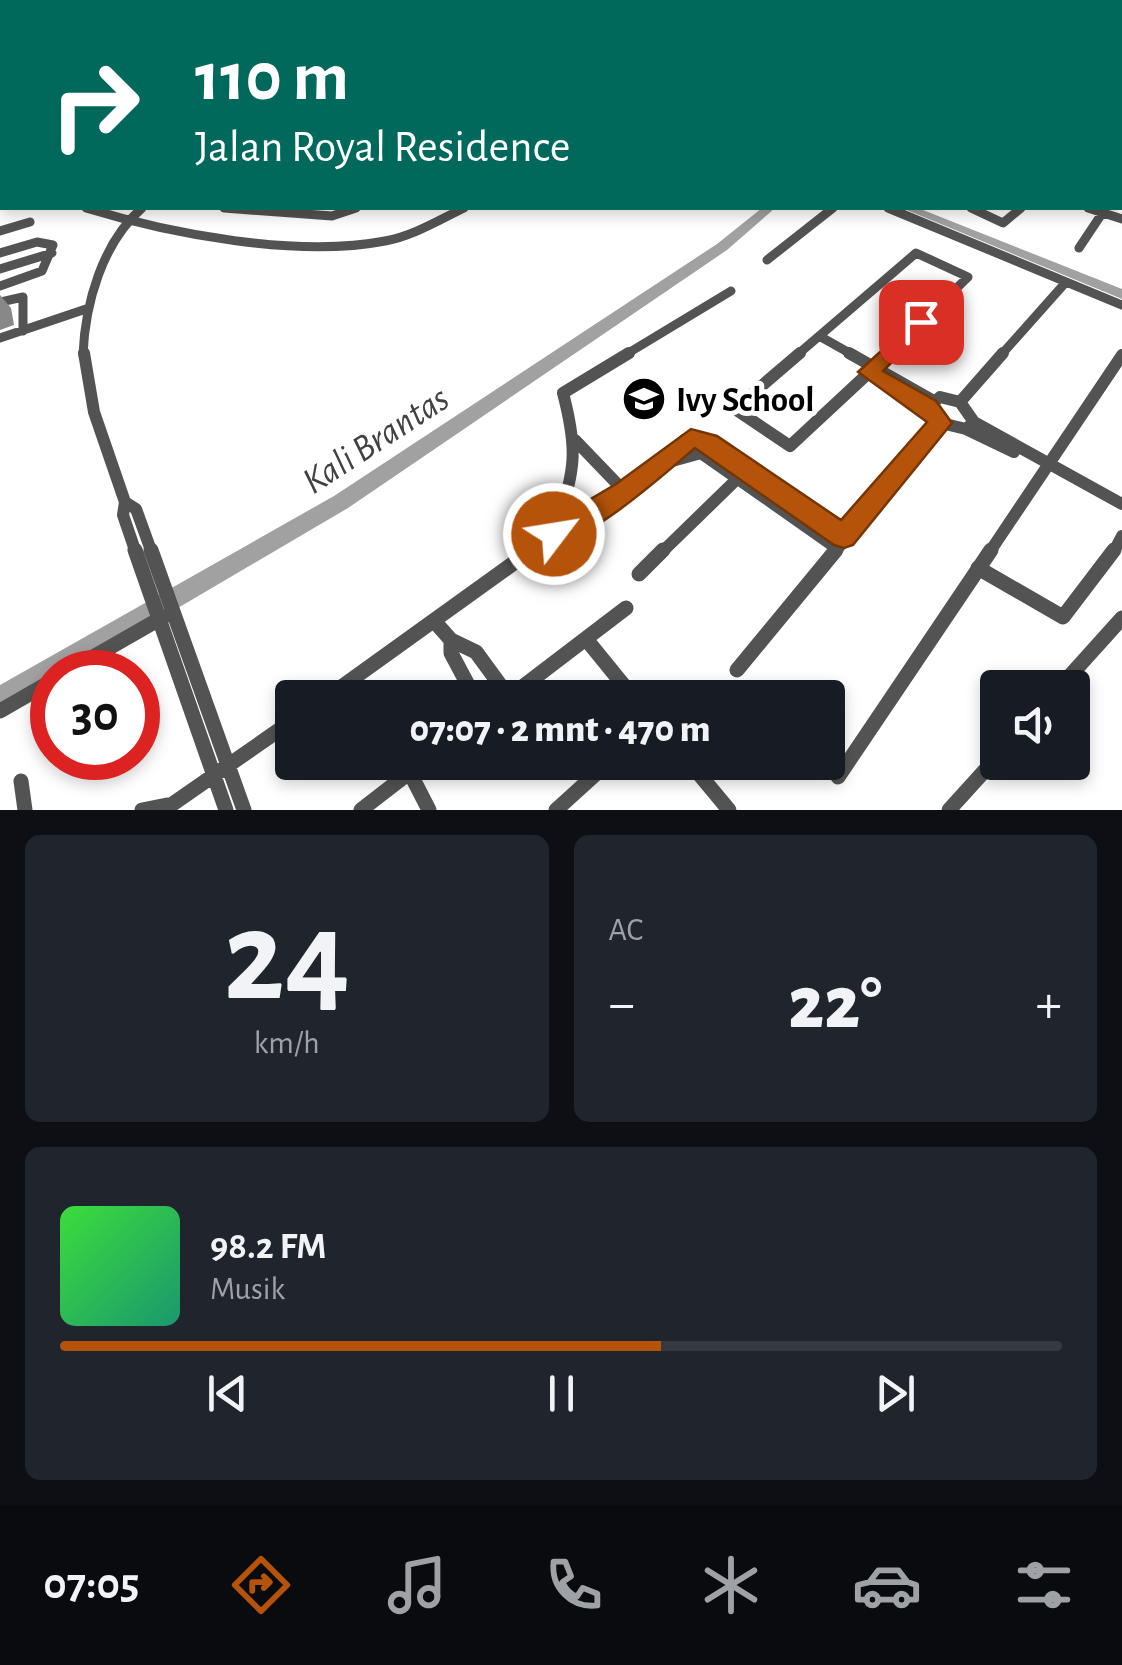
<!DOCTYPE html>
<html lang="id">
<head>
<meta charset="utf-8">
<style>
	:root { --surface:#171b24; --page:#20242c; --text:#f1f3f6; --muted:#9ea1a6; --line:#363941; --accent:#b45309 }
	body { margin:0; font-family:"Alegreya Sans",sans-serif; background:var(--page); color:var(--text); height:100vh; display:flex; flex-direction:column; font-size:38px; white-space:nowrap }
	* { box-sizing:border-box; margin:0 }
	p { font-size:32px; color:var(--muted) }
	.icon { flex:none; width:55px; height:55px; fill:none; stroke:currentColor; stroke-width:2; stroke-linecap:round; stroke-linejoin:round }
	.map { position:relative; height:810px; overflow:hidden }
	.sheet { display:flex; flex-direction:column; gap:25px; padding:25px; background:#0d0f14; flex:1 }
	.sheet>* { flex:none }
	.hud { position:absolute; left:0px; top:0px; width:1122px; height:210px; box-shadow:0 5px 15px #0003; background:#00695c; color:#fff; overflow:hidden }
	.buttons { position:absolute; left:980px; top:670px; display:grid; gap:20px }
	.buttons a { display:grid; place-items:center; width:110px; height:110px; border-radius:10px; background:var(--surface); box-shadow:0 5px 15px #0003; font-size:50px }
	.speed { position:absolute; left:30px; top:650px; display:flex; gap:20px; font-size:50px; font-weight:700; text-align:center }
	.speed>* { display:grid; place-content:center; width:130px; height:130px; border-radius:50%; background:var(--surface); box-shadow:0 5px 15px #0003; line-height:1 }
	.speed .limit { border:15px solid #d22; background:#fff; color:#111 }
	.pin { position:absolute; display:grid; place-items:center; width:85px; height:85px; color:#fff; margin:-42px; border-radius:20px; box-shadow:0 5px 15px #0006 }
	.me { position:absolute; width:110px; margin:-55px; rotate:59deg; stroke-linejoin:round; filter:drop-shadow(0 0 8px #0008) }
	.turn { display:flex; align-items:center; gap:35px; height:210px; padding:0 30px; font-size:45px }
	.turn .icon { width:130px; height:130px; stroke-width:2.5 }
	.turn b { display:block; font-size:70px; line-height:85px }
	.big { font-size:75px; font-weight:800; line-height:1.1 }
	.sheet .tile { flex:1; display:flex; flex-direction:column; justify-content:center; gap:15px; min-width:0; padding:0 35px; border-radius:15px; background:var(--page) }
	.sheet .dial { align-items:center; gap:0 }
	.dial b { font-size:130px; line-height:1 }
	.song { display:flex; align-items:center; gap:30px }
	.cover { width:120px; height:120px; border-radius:15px; background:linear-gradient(135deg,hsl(120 70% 55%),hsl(160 70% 35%)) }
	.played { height:10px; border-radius:5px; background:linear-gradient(90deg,var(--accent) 60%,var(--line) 60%) }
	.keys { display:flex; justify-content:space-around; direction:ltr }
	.heat { display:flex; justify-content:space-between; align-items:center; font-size:55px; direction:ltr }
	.sheet .tiles { flex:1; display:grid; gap:25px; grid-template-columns:1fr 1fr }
	.tile:last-child { grid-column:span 2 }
	.trip { position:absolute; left:275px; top:680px; width:570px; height:100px; border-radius:10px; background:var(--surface); box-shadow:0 5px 15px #0003; font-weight:800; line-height:100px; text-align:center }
	.tabs { display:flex; height:160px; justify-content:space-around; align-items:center; background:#090b0e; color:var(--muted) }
	.tabs .icon { width:70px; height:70px }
	.tabs .current { color:var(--accent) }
	.tabs b { font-size:45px; color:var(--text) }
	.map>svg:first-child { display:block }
</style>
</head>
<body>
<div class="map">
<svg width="1122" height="810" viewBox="0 0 1122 810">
	<rect width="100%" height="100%" fill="#fff"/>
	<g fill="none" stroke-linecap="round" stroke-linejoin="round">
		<!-- river -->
		<path fill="#a1a1a1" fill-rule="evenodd" d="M762,208H775L727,250L348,508L69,672H52V682L0,711V685L334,496L717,244Z
			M902,208H918L1122,289V299Z"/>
		<!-- minor-far4 -->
		<path stroke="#535353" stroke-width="5" d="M3,0L9,2
			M273,0L282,1
			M1077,1L1085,2
			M347,2L357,0
			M519,2L553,0"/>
		<!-- minor-far3 -->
		<path stroke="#535353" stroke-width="8" d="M0,138L2,134"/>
		<!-- minor-far2 -->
		<path stroke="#535353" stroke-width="9" d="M86,208C171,234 297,258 385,241C413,236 439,220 464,208
			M224,208L332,216L356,208
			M888,208L1122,305
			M971,208L1003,223L1021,208
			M1088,208L1122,219
			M0,231L30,222
			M1079,248L1103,212
			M0,253L37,242L53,245L42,271L0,286
			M767,260L833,208
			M0,269L52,253
			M0,302L23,297V331
			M821,337L853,355
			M0,338L86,309
			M83,355C85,304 102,243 142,208
			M625,355L731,291
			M797,355L916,253L968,277L888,355
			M1001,355L1066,282"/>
		<!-- minor-far1 -->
		<path stroke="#535353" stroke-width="12" d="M84,353L94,412L125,502L123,515L136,553
			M800,353L738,406V411L790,446L890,353
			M849,353L932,400
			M940,397L960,402L974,422L966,429L941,423L928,407Z
			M960,402L1003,353
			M974,422L1122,504
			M966,429L1014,452
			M575,440L625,492
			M125,502L136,509L152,553
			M555,534C573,471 580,458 563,393L629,353
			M835,547L701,453L665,463L684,440L699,438L843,537
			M529,553L665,463
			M661,553L737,479
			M834,553L941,423
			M989,553L1122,355
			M1113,553L1122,536"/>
		<!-- minor -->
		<path stroke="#535353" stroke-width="15" d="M135,550L226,810
			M151,550L244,810
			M978,568L1063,617L1114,550
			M639,574L663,550
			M435,622L451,640L476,652L509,697
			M586,639L634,698
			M451,640V653L475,698
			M737,670L836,550
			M67,672L163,617
			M1059,688L1122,618
			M326,698L532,550
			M508,698L626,608
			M0,711L52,681
			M689,762L729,810
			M410,773L429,810
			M838,777L991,550
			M21,781L25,810
			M142,810L167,805
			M164,810L292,721
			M361,810L423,762
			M556,810L609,762
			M949,810L998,756"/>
		<!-- tertiary -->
		<path fill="#535353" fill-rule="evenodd" d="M0,52H2V56L0,57Z"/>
	</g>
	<!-- shaded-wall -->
	<path fill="#888" d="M0,295L11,308L14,325L0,330Z"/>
	<!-- route -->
	<path fill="#b45309" stroke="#753606" stroke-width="2.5" d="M921,315L928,317V326L883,371L936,401L952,423L853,545L844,548L834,545L695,448C669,470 576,554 545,543L541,534L545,526L616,484L691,429L717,436L841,520L927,422L858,372Z"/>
	<!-- icons -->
	<defs>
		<g id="school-disc" transform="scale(2.25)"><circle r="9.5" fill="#000" stroke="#fff"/><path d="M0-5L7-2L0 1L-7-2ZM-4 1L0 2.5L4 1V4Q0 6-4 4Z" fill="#fff"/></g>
	</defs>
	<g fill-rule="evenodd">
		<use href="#school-disc" x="644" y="399"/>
	</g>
	<g text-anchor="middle" stroke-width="10" stroke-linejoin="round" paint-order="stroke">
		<!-- poi labels -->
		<g font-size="35" font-weight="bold" fill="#000" stroke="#fff" text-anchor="start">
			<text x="676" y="411">Ivy School</text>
		</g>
		<!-- water labels -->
		<g font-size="38" font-style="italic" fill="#424242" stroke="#fff">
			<text transform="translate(375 439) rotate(-33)" y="13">Kali Brantas</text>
		</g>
	</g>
</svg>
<div class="buttons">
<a><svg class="icon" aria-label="sound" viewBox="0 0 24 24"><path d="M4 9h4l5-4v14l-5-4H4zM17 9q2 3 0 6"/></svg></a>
</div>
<div class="speed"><div class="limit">30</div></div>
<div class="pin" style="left:921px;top:322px;background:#d93025"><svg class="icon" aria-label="arrive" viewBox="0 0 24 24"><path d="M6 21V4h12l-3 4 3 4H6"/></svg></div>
<svg class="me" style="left:554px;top:534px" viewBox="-20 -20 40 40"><circle r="17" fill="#b45309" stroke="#fff" stroke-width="3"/><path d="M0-11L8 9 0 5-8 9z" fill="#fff"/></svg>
<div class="trip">07:07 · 2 mnt · 470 m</div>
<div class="hud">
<div class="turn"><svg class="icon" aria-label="right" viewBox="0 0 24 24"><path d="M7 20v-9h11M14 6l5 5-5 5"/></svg><div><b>110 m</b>Jalan Royal Residence</div></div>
</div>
</div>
<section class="sheet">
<div class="tiles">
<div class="tile dial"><b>24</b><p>km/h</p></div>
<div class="tile"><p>AC</p>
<div class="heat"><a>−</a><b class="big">22°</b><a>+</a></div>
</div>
<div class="tile">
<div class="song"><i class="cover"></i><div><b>98.2 FM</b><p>Musik</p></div></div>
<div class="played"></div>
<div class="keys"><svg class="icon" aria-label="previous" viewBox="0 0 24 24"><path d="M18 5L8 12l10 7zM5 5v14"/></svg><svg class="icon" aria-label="pause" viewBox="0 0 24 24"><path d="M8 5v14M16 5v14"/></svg><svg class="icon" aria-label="next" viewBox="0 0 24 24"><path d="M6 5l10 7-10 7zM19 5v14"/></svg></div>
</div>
</div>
</section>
<nav class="tabs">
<b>07:05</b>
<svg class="icon current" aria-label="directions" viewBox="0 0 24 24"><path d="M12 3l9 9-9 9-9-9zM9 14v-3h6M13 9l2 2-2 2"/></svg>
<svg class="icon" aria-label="music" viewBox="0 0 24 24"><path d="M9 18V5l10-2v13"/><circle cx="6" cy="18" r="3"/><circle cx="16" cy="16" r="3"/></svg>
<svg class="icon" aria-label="phone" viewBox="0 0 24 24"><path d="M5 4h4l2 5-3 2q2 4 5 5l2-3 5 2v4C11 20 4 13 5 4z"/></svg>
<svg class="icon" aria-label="climate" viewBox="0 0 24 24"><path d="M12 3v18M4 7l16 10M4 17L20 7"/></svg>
<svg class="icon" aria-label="car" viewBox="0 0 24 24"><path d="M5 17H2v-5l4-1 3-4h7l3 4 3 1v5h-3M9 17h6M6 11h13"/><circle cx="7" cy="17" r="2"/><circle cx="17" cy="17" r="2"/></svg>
<svg class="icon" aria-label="filters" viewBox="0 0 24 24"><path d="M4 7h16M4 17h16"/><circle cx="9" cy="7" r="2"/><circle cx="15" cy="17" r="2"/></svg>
</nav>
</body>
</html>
